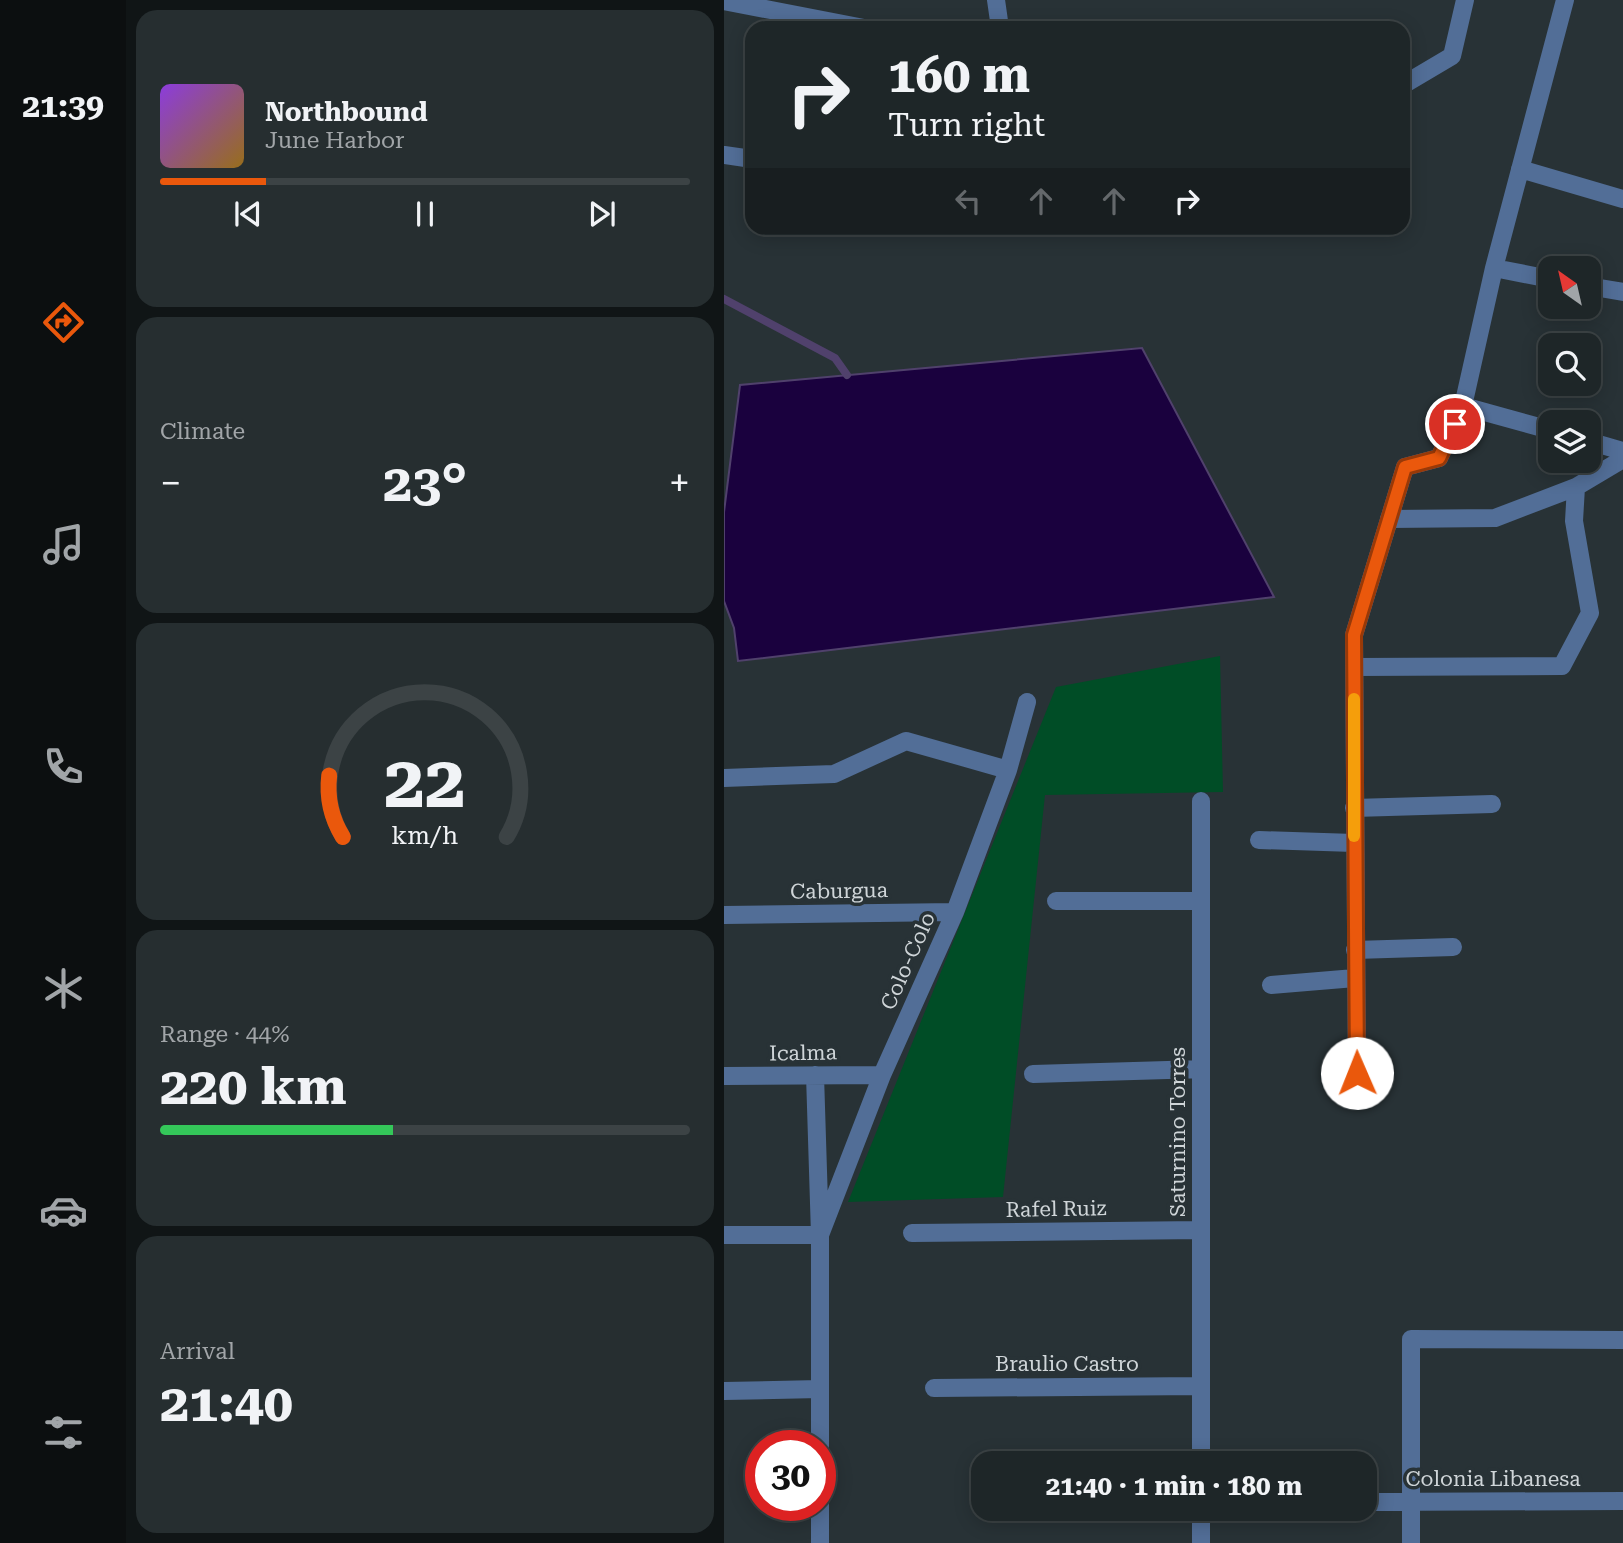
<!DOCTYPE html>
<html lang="en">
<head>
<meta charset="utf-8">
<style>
	:root { --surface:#1e2628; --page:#262e30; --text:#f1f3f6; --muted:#a1a5a8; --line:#3c4345; --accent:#ea580c }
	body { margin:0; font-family:"Roboto Serif",serif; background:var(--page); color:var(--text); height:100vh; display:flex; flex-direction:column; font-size:26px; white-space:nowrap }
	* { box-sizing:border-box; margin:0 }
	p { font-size:23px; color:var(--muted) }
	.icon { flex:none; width:38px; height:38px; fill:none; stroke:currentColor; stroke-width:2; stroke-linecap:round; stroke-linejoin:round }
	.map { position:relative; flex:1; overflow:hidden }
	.drawer { display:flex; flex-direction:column; gap:10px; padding:10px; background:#101516; width:598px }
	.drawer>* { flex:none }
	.hud { position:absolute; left:21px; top:21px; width:665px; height:214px; border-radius:21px; box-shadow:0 4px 18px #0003,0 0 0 2px var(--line); background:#1e2628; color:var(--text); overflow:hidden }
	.needle { width:46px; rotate:326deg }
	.fabs { position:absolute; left:814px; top:256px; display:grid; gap:14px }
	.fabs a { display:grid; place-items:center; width:63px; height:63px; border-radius:14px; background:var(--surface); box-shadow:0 4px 18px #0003,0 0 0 2px var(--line); font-size:35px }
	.speed { position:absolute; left:21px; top:1430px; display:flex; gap:14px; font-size:35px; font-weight:700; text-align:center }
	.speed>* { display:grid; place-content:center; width:91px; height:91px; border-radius:50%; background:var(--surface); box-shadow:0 4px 18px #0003,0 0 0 2px var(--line); line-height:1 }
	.speed .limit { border:10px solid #d22; background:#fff; color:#111 }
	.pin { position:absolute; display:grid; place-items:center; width:60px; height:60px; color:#fff; margin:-30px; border:4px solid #fff; border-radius:50%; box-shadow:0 2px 7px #0007 }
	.me { position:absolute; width:77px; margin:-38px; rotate:359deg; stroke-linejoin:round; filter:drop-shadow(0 0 5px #0008) }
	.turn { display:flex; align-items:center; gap:24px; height:147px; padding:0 28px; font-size:32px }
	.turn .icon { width:91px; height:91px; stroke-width:2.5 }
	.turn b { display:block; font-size:49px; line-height:60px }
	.lanes { display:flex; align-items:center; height:66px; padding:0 28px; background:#0003; justify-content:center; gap:35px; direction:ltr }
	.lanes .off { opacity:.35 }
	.big { font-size:52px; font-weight:700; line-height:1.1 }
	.drawer .tile { flex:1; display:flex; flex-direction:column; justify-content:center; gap:10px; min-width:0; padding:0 24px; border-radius:21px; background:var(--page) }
	.drawer .dial { align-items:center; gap:0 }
	.dial svg { height:182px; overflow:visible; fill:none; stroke:var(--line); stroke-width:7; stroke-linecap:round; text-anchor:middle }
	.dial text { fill:var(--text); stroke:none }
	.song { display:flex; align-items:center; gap:21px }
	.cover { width:84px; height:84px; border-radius:10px; background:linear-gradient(135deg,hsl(270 70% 55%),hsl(40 70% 35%)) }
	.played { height:7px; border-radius:4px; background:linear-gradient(90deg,var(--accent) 20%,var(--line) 20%) }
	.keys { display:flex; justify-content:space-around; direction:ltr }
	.heat { display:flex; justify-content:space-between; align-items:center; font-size:38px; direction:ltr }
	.charge { height:10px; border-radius:5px; background:linear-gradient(90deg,#34c759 44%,var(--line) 0) }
	.trip { position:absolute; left:247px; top:1451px; width:406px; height:70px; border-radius:21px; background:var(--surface); box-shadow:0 4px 18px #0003,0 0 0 2px var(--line); font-weight:700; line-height:70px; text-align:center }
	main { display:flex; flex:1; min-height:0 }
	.dock { display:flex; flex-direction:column; width:126px; justify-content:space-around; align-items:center; background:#0c0f10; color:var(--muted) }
	.dock .icon { width:49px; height:49px }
	.dock .selected { color:var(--accent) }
	.dock b { font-size:32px; color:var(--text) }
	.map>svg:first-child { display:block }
</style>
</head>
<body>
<main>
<nav class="dock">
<b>21:39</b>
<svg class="icon selected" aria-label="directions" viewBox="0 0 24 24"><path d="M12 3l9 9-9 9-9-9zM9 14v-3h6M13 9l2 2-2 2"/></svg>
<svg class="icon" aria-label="music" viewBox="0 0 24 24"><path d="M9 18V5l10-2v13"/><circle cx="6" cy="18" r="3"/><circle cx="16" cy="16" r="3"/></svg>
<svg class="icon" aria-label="phone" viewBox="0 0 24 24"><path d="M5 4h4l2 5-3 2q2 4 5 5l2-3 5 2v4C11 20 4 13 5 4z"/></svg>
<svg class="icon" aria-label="climate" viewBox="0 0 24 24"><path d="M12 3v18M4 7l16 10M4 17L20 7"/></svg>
<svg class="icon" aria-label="car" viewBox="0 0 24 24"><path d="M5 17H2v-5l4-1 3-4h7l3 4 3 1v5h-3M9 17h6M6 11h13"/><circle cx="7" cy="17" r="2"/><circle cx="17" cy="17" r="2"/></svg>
<svg class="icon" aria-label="filters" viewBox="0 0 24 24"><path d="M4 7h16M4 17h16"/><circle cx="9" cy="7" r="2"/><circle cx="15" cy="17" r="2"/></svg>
</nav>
<section class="drawer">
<div class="tile">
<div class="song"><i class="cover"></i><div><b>Northbound</b><p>June Harbor</p></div></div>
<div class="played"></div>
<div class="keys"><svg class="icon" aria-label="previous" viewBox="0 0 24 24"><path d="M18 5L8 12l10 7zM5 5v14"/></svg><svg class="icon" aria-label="pause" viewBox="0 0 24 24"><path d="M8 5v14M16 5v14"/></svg><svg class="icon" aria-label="next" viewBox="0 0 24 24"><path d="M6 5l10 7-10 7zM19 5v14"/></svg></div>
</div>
<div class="tile"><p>Climate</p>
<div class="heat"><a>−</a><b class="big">23°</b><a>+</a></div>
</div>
<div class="tile dial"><svg viewBox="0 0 100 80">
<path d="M14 69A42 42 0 1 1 86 69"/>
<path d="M14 69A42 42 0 0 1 8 42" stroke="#ea580c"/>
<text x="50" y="56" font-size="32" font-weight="700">22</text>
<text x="50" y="72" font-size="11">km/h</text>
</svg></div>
<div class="tile"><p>Range · 44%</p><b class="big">220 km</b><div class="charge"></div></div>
<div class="tile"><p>Arrival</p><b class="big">21:40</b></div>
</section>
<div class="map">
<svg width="899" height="1543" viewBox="0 0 899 1543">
	<rect width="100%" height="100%" fill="#283236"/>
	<!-- green -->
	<path fill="#004d26" d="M496,656L499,792L321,795L279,1197L124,1202L332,687Z"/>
	<!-- water -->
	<path fill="#1a013e" stroke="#50416c" stroke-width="2" d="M418,348L550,597L14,661L10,628L0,601V512L16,385Z"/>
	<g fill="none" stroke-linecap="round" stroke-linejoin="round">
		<!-- stream -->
		<path stroke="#50416c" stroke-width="8" d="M0,299L111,358L123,375"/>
		<!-- minor -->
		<path stroke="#526e97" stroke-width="18" d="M272,0L276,28
			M0,1L140,28
			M679,85L728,56L741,0
			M0,155L28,159
			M796,169L899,199
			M770,268L826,279
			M864,286L899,292
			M739,406L826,430
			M864,441L899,451
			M665,519L771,518L852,487L899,459
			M631,667L838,666L866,613L850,521L852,487
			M0,778L110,774L182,741L284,770
			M477,801V1463
			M630,808L768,804
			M535,840L630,843
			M332,901H477
			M0,915L231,912
			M631,950L729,947
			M547,985L631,978
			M633,1073L630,635L681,467L715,458L739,406L770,268L841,0
			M309,1074L477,1069
			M91,1075L96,1235V1446
			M0,1076L158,1075
			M188,1233L477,1230
			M0,1235H96
			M96,1235L158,1075L231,912L284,770L303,702
			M210,1388L477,1386
			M0,1391L96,1389
			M640,1502L899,1501
			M96,1505V1543
			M477,1543V1508
			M687,1543V1339L899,1340"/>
	</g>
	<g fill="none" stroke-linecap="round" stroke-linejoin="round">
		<!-- route casing -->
		<g stroke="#983908" stroke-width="18">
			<path id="route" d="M633,1073L630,635L681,467L715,458L731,424"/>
		</g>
		<!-- route -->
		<use href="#route" stroke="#ea580c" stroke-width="12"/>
		<!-- slow -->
		<path stroke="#f59e0b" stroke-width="12" d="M630,836V699"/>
	</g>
	<g text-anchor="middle" stroke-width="7" stroke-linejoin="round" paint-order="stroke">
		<!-- street labels -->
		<g font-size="21" fill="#cfd5d8" stroke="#283236">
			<text transform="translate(115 891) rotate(-1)" y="7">Caburgua</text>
			<text transform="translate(184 961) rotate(-66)" y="7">Colo-Colo</text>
			<text transform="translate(79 1053) rotate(-1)" y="7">Icalma</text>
			<text transform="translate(454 1132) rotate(-90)" y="7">Saturnino Torres</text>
			<text transform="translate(332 1209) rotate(-1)" y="7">Rafel Ruiz</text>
			<text x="343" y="1371">Braulio Castro</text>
			<text x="769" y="1486">Colonia Libanesa</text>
		</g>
	</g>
</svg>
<div class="fabs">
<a><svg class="needle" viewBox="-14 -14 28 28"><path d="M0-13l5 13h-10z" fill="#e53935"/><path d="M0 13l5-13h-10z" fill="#a1a5a8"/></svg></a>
<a><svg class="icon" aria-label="search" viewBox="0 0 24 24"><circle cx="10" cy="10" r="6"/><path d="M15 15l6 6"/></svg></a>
<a><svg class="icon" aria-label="layers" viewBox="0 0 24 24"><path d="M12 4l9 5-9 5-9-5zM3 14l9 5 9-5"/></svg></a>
</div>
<div class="speed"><div class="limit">30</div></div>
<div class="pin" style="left:731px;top:424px;background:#d93025"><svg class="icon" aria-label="arrive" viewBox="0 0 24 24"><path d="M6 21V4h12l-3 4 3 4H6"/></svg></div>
<svg class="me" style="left:633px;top:1073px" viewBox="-20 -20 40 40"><circle r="19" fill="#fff"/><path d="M0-13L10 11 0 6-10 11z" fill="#ea580c"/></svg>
<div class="trip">21:40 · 1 min · 180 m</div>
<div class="hud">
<div class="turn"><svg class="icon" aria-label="right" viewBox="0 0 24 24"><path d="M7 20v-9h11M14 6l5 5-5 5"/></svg><div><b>160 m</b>Turn right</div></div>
<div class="lanes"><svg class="icon off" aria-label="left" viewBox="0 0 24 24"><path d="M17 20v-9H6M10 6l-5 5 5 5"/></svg><svg class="icon off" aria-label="ahead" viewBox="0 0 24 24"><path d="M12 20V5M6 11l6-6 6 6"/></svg><svg class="icon off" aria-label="ahead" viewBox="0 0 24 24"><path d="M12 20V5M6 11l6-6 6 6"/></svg><svg class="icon" aria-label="right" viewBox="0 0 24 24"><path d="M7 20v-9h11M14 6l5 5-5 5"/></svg></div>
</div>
</div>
</main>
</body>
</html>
